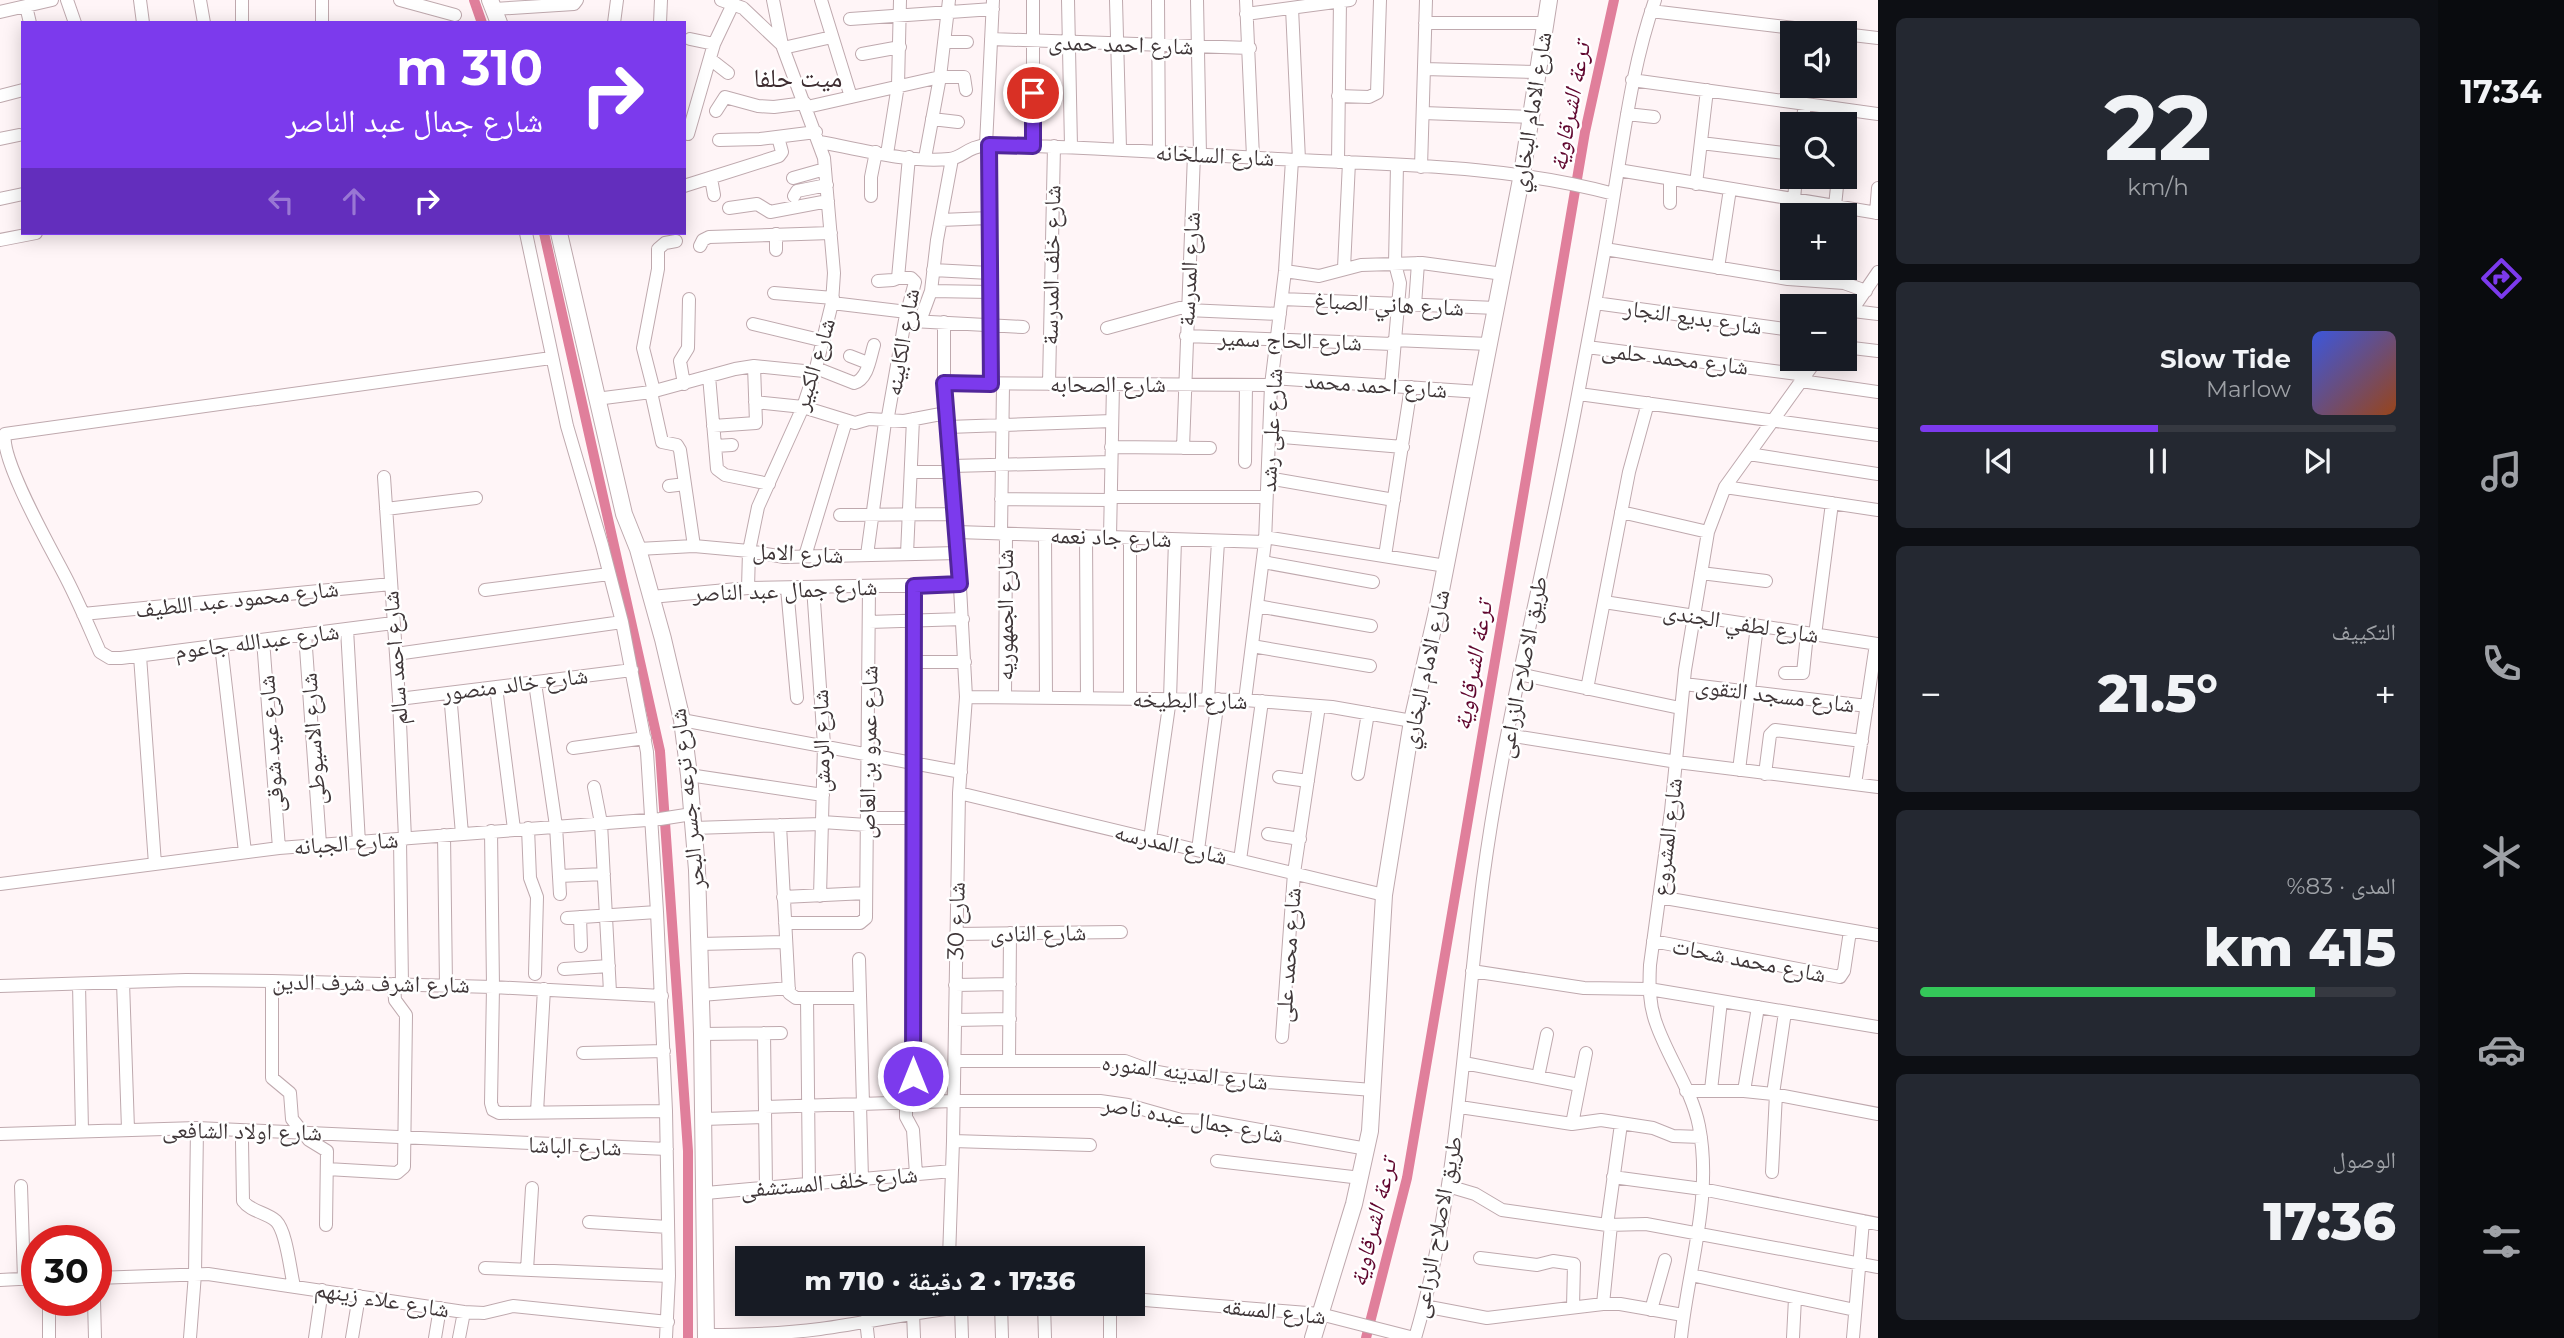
<!DOCTYPE html>
<html lang="ar">
<head>
<meta charset="utf-8">
<style>
	:root { --surface:#171b24; --page:#242831; --text:#f1f3f6; --muted:#9ea1a6; --line:#363941; --accent:#7c3aed }
	body { margin:0; font-family:Montserrat,"Noto Naskh Arabic",sans-serif; background:var(--page); color:var(--text); direction:rtl; height:100vh; display:flex; flex-direction:column; font-size:26px; white-space:nowrap }
	* { box-sizing:border-box; margin:0 }
	p { font-size:23px; color:var(--muted) }
	.icon { flex:none; width:38px; height:38px; fill:none; stroke:currentColor; stroke-width:2; stroke-linecap:round; stroke-linejoin:round }
	.map { position:relative; flex:1; overflow:hidden; direction:ltr }
	.sheet { display:flex; flex-direction:column; gap:18px; padding:18px; background:#0d0f14; width:560px }
	.sheet>* { flex:none }
	.hud { position:absolute; left:21px; top:21px; width:665px; height:214px; border-radius:0px; box-shadow:0 4px 18px #0003; direction:rtl; background:#7c3aed; color:#fff; overflow:hidden }
	.tools { position:absolute; left:1780px; top:21px; display:grid; gap:14px }
	.tools a { display:grid; place-items:center; width:77px; height:77px; border-radius:0px; background:var(--surface); box-shadow:0 4px 18px #0003; font-size:35px }
	.speed { position:absolute; left:21px; top:1225px; display:flex; gap:14px; font-size:35px; font-weight:700; text-align:center }
	.speed>* { display:grid; place-content:center; width:91px; height:91px; border-radius:50%; background:var(--surface); box-shadow:0 4px 18px #0003; line-height:1 }
	.speed .limit { border:10px solid #d22; background:#fff; color:#111 }
	.pin { position:absolute; display:grid; place-items:center; width:60px; height:60px; color:#fff; margin:-30px; border:4px solid #fff; border-radius:50%; box-shadow:0 2px 7px #0007 }
	.me { position:absolute; width:77px; margin:-38px; rotate:0deg; stroke-linejoin:round; filter:drop-shadow(0 0 5px #0008) }
	.turn { display:flex; align-items:center; gap:24px; height:147px; padding:0 28px; font-size:32px }
	.turn .icon { width:91px; height:91px; stroke-width:2.5 }
	.turn b { display:block; font-size:49px; line-height:60px }
	.lanes { display:flex; align-items:center; height:66px; padding:0 28px; background:#0003; justify-content:center; gap:35px; direction:ltr }
	.lanes .off { opacity:.35 }
	.big { font-size:52px; font-weight:800; line-height:1.1 }
	.sheet .card { flex:1; display:flex; flex-direction:column; justify-content:center; gap:10px; min-width:0; padding:0 24px; border-radius:10px; background:var(--page) }
	.sheet .dial { align-items:center; gap:0 }
	.dial b { font-size:91px; line-height:1 }
	.song { display:flex; align-items:center; gap:21px }
	.cover { width:84px; height:84px; border-radius:10px; background:linear-gradient(135deg,hsl(230 70% 55%),hsl(20 70% 35%)) }
	.played { height:7px; border-radius:4px; background:linear-gradient(90deg,var(--accent) 50%,var(--line) 50%) }
	.keys { display:flex; justify-content:space-around; direction:ltr }
	.heat { display:flex; justify-content:space-between; align-items:center; font-size:38px; direction:ltr }
	.charge { height:10px; border-radius:5px; background:linear-gradient(90deg,#34c759 83%,var(--line) 0) }
	.trip { position:absolute; left:735px; top:1246px; width:410px; height:70px; border-radius:0px; background:var(--surface); box-shadow:0 4px 18px #0003; font-weight:800; line-height:70px; text-align:center; direction:rtl }
	main { display:flex; flex:1; min-height:0 }
	.menu { display:flex; flex-direction:column; width:126px; justify-content:space-around; align-items:center; background:#090b0e; color:var(--muted) }
	.menu .icon { width:49px; height:49px }
	.menu .current { color:var(--accent) }
	.menu b { font-size:32px; color:var(--text) }
	.map>svg:first-child { display:block }
</style>
</head>
<body>
<main>
<nav class="menu">
<b>17:34</b>
<svg class="icon current" aria-label="directions" viewBox="0 0 24 24"><path d="M12 3l9 9-9 9-9-9zM9 14v-3h6M13 9l2 2-2 2"/></svg>
<svg class="icon" aria-label="music" viewBox="0 0 24 24"><path d="M9 18V5l10-2v13"/><circle cx="6" cy="18" r="3"/><circle cx="16" cy="16" r="3"/></svg>
<svg class="icon" aria-label="phone" viewBox="0 0 24 24"><path d="M5 4h4l2 5-3 2q2 4 5 5l2-3 5 2v4C11 20 4 13 5 4z"/></svg>
<svg class="icon" aria-label="climate" viewBox="0 0 24 24"><path d="M12 3v18M4 7l16 10M4 17L20 7"/></svg>
<svg class="icon" aria-label="car" viewBox="0 0 24 24"><path d="M5 17H2v-5l4-1 3-4h7l3 4 3 1v5h-3M9 17h6M6 11h13"/><circle cx="7" cy="17" r="2"/><circle cx="17" cy="17" r="2"/></svg>
<svg class="icon" aria-label="filters" viewBox="0 0 24 24"><path d="M4 7h16M4 17h16"/><circle cx="9" cy="7" r="2"/><circle cx="15" cy="17" r="2"/></svg>
</nav>
<section class="sheet">
<div class="card dial"><b>22</b><p>km/h</p></div>
<div class="card">
<div class="song"><i class="cover"></i><div><b>Slow Tide</b><p>Marlow</p></div></div>
<div class="played"></div>
<div class="keys"><svg class="icon" aria-label="previous" viewBox="0 0 24 24"><path d="M18 5L8 12l10 7zM5 5v14"/></svg><svg class="icon" aria-label="pause" viewBox="0 0 24 24"><path d="M8 5v14M16 5v14"/></svg><svg class="icon" aria-label="next" viewBox="0 0 24 24"><path d="M6 5l10 7-10 7zM19 5v14"/></svg></div>
</div>
<div class="card"><p>التكييف</p>
<div class="heat"><a>−</a><b class="big">21.5°</b><a>+</a></div>
</div>
<div class="card"><p>المدى · 83%</p><b class="big">415 km</b><div class="charge"></div></div>
<div class="card"><p>الوصول</p><b class="big">17:36</b></div>
</section>
<div class="map">
<svg width="1878" height="1338" viewBox="0 0 1878 1338">
	<rect width="100%" height="100%" fill="#fff5f7"/>
	<g fill="none" stroke-linecap="round" stroke-linejoin="round">
		<!-- canal -->
		<path stroke="#e07f9b" stroke-width="10" d="M474,0L482,23
			M544,233L660,751L688,1151V1338
			M1366,1338L1407,1178L1585,132L1614,0"/>
		<!-- minor casing -->
		<g stroke="#bfa9ae" stroke-width="14">
			<path id="minor" d="M67,0L75,23
				M140,0L143,23
				M200,0L204,23
				M400,0L455,15
				M721,0L743,8L782,45
				M821,0L851,97
				M1068,0L1071,146
				M1116,0L1120,148
				M1158,0L1159,152
				M1197,0L1200,154
				M1246,0L1253,157
				M26,6L30,23
				M1292,8L1299,160
				M494,9L574,4L577,0
				M1651,11L1836,33
				M0,12L52,0
				M1246,14L1350,0
				M850,19L993,9
				M242,23V0
				M322,23V0
				M614,23L617,0
				M660,23L661,0
				M1425,23H1545
				M1844,34L1878,38
				M690,39L714,44
				M991,39L1250,48
				M944,42H967
				M783,48L832,37
				M862,54L900,47
				M710,59L728,73
				M1424,69L1538,72
				M1632,80L1878,114
				M0,96L23,90
				M1338,96L1369,97L1377,93L1380,0
				M807,107L940,77H964L966,90
				M716,111L725,97L758,106L774,107L805,103
				M1423,113L1531,117
				M1627,114L1654,117
				M932,119L958,122
				M1802,124L1805,104
				M688,134L714,44L733,4
				M0,139L19,135
				M719,140L760,139L816,132
				M819,142C861,149 907,163 949,159C963,158 967,146 989,145C1092,146 1195,155 1297,160C1403,165 1511,166 1614,194
				M1701,143L1792,154
				M986,145L993,0
				M989,145L991,384
				M1033,146V0
				M887,154L898,85L900,0
				M925,158L940,77L949,0
				M1338,162L1340,0
				M1421,167L1426,0
				M1618,170L1878,213
				M711,178L714,195
				M793,178L825,169
				M1670,179V203
				M1696,184L1707,90
				M684,186L779,156L782,152L778,137
				M794,196L797,191L827,185
				M871,196V177L876,152
				M0,199L23,194
				M1794,199L1796,177
				M1835,206L1838,177
				M729,208L757,204L770,212L828,201
				M1876,213L1878,188
				M941,220L989,218
				M526,233L567,426L602,545L622,622L647,752L657,912L666,1111L669,1276L666,1338
				M776,234V250
				M0,240L36,233
				M700,246L703,240L709,237L831,233
				M1605,249L1788,279L1844,283L1866,291
				M1344,268L1349,162
				M1718,268L1730,189
				M933,270L990,273
				M1285,271L1319,276L1361,265L1422,263L1503,274
				M878,281L893,280L898,278L909,157
				M931,291L990,292
				M774,293L833,298
				M1282,299L1496,308
				M832,303L907,312
				M1595,303L1792,330
				M1415,305L1418,263
				M1187,310L1280,314
				M1853,311L1878,314
				M912,321L1023,327
				M920,321L931,291L937,240L952,159
				M944,322V383L956,514L966,697L959,793L953,1141L949,1258
				M1844,322L1878,272
				M753,324L824,341
				M1107,328L1187,306
				M1186,336L1393,344
				M1394,340L1489,344
				M1587,347L1805,375
				M1844,347L1878,351
				M850,356L868,363
				M816,368L854,383C868,379 870,358 874,345
				M709,376L717,469L725,475L769,484
				M1272,378L1480,392
				M1801,381L1878,392
				M944,383L1271,385
				M684,384L680,361L688,348L689,299
				M1049,384L1054,146
				M1391,386L1400,283L1395,264L1397,165
				M654,391L643,348L658,269V249L665,243L676,241
				M651,392L662,442L677,445L680,450L694,546
				M1579,394L1878,435
				M596,399L651,392L735,369L754,366L814,372
				M755,402L803,407L855,423L869,419L904,421L946,413
				M887,422L905,320L915,282L911,278H898
				M713,426L756,423L754,366
				M948,427L1112,421
				M1269,436L1403,447
				M715,446L732,445
				M1111,447L1210,448
				M1183,448L1194,154
				M1749,454L1878,474
				M1245,462L1246,385
				M952,466L1111,462
				M911,472H952
				M384,477L399,699L405,839
				M1268,478L1394,500
				M669,486L685,484
				M1725,487L1878,510
				M1110,497H1266
				M1001,499L1110,500
				M386,509L476,498
				M1621,512L1708,532
				M840,515L956,514
				M957,532L1265,542
				M1001,534L1003,384
				M1045,535L1046,697
				M1086,536L1087,698
				M1110,537L1113,384
				M1265,537L1446,566
				M1130,538V698
				M638,549L694,546L749,551L784,557L959,553
				M907,554L913,419
				M867,555L885,422
				M805,556L846,421
				M1385,556L1411,387
				M1263,562L1373,582
				M1701,573L1766,581
				M813,587L824,745L820,896
				M748,588L749,551L758,507L803,407L816,368L832,303L834,273L824,158L782,45L773,0
				M787,588L797,698
				M485,590L609,574
				M651,597L748,588L960,584
				M1604,602L1878,644
				M1257,606L1371,626
				M83,614L391,584
				M869,622L963,619
				M393,623L121,658H110L100,652C88,625 77,598 63,572C50,547 0,459 5,434L12,433L551,358
				M347,629L359,843
				M305,634L320,844
				M1815,635L1832,503
				M263,640L279,848
				M221,645L245,852
				M1252,646L1370,666
				M396,654L622,622
				M140,656L155,864
				M914,662H965
				M1785,673H1803L1807,634
				M1519,674L1680,708
				M535,683L556,826L560,894
				M1684,684L1867,706
				M496,687L514,829
				M1587,689L1629,472L1648,403
				M450,693L462,834
				M966,697L1245,700L1332,707L1412,721
				M1005,697L1006,534
				M399,699L632,670
				M1208,699L1218,542
				M1245,700L1265,542L1271,385L1285,271L1292,160
				M682,720L961,772
				M1507,735L1677,762L1878,787
				M573,748L645,738
				M1739,770L1757,626
				M1358,774L1368,713
				M1765,774L1770,735L1775,730L1862,741
				M689,775L823,795
				M1279,777L1308,781
				M1855,784L1876,644
				M594,787L601,823L610,992
				M959,793L1384,895
				M867,818H912
				M822,822L867,825
				M780,825L789,993L796,998H860
				M528,828L530,878L537,897L535,974
				M693,828L822,824
				M491,831L493,987L491,1103L493,1110L499,1113L666,1111
				M1268,834L1300,839
				M444,835L446,985
				M400,839L402,985
				M1150,839L1170,699L1175,540
				M1198,850L1218,699
				M1240,860L1262,701
				M559,876L604,874
				M0,884L279,848L660,819L692,814
				M783,897L866,893
				M1659,897L1878,935
				M580,917L581,946
				M567,918L657,912
				M785,923H860L866,918L869,587
				M956,934L1121,932
				M1653,941L1840,977L1844,971L1850,931
				M699,944L786,942
				M859,959L863,1104
				M564,969L609,966
				M1472,971L1584,988L1649,989L1878,1027
				M272,981V1078L290,1093L292,1119L309,1140L327,1151L326,1225
				M123,982L128,1129
				M79,984L82,1131
				M955,985L1010,984
				M0,986L186,980L272,981L493,987L662,996
				M701,995L789,988
				M807,998L809,1184
				M955,1020L1010,1019
				M764,1033L766,1187
				M702,1034L781,1033
				M1282,1037L1294,873L1319,706
				M583,1053L664,1051
				M955,1061H1125L1152,1071L1174,1075L1373,1090
				M1009,1061L1010,933
				M1464,1063L1579,1085
				M1538,1077L1547,1034
				M1711,1090L1721,1001
				M1686,1091H1744L1773,1094L1878,1114
				M1744,1091L1758,1007
				M1773,1094L1785,1012
				M906,1102V1117L913,1130L916,1174
				M913,1102V586
				M860,1104L862,1179
				M765,1107L954,1101H1100L1128,1105L1181,1120L1210,1121L1367,1149
				M1460,1107L1572,1124L1601,1120L1653,1128L1673,1136L1701,1137
				M537,1112L544,989
				M704,1119L765,1117
				M1572,1124L1586,1053
				M0,1134L197,1128L667,1149
				M953,1141L1090,1145
				M242,1142L243,1201C251,1212 266,1212 276,1221C287,1232 290,1271 294,1286
				M1217,1161L1361,1178
				M327,1169L397,1173L404,1167L406,1015L395,1000L394,984
				M1772,1172L1776,1094
				M1613,1177L1702,1189L1878,1224
				M21,1186L24,1279
				M1448,1186L1475,1194L1502,1210L1607,1225L1646,1224L1878,1267
				M706,1193L952,1171
				M589,1222L668,1227
				M1607,1225L1621,1124
				M1480,1258L1537,1265L1553,1261L1574,1264L1573,1307
				M485,1268L669,1276
				M527,1270L532,1188
				M1691,1275L1855,1310
				M96,1278L208,1274L464,1312L484,1313L513,1306L668,1322
				M0,1280L37,1278
				M1132,1299L1320,1314L1414,1338
				M49,1300V1338
				M94,1300L95,1338
				M1001,1304L1002,1338
				M1044,1304L1045,1338
				M1603,1304L1611,1225
				M961,1306L962,1338
				M1424,1306L1487,1318L1603,1304H1620L1683,1315
				M1651,1310L1665,1260
				M913,1312L914,1338
				M866,1320L868,1338
				M707,1335C745,1335 782,1334 820,1329C878,1321 933,1308 991,1304
				M190,1338L195,1274L197,1128
				M315,1338L322,1290
				M352,1338L359,1296
				M435,1338L440,1308
				M459,1338L464,1312
				M1110,1338V1304
				M1415,1338C1459,1189 1463,1032 1483,879C1505,714 1549,553 1579,389C1591,324 1604,259 1614,194C1625,128 1633,63 1655,0
				M1681,1338C1688,1268 1713,1198 1699,1126C1692,1090 1668,1058 1656,1023C1649,1004 1649,985 1650,965L1671,811L1685,670L1708,532L1725,487L1817,359
				M1793,1338L1795,1298
				M1853,1338L1863,1221"/>
		</g>
		<!-- tertiary casing -->
		<g stroke="#bfa9ae" stroke-width="18">
			<path id="tertiary" d="M490,0L499,23
				M559,233L624,514L638,549L663,639L682,720L689,775L697,870L702,1034L706,1338
				M1313,1338L1354,1204L1370,1131L1384,895L1412,721L1437,611L1522,174L1549,0"/>
		</g>
		<!-- minor -->
		<use href="#minor" stroke="#fff" stroke-width="12"/>
		<!-- tertiary -->
		<use href="#tertiary" stroke="#fff" stroke-width="16"/>
	</g>
	<g fill="none" stroke-linecap="round" stroke-linejoin="round">
		<!-- route casing -->
		<g stroke="#51269a" stroke-width="18">
			<path id="route" d="M913,1076L914,586L960,584L944,383L991,384L989,145L1033,146V93"/>
		</g>
		<!-- route -->
		<use href="#route" stroke="#7c3aed" stroke-width="12"/>
	</g>
	<g text-anchor="middle" stroke-width="5" stroke-linejoin="round" paint-order="stroke">
		<!-- street labels -->
		<g font-size="23" fill="#3f3638" stroke="#fff">
			<text transform="translate(1121 44) rotate(2)" y="8">شارع احمد حمدى</text>
			<text transform="translate(1531 112) rotate(-81)" y="8">شارع الامام البخاري</text>
			<text transform="translate(1215 155) rotate(3)" y="8">شارع السلخانه</text>
			<text transform="translate(1051 265) rotate(-89)" y="8">شارع خلف المدرسة</text>
			<text transform="translate(1189 269) rotate(-87)" y="8">شارع المدرسة</text>
			<text transform="translate(1389 304) rotate(3)" y="8">شارع هاني الصباغ</text>
			<text transform="translate(1693 317) rotate(8)" y="8">شارع بديع النجار</text>
			<text transform="translate(1290 340) rotate(2)" y="8">شارع الحاج سمير</text>
			<text transform="translate(902 342) rotate(-80)" y="8">شارع الكابينه</text>
			<text transform="translate(1675 358) rotate(7)" y="8">شارع محمد حلمى</text>
			<text transform="translate(814 364) rotate(-73)" y="8">شارع الكبير</text>
			<text x="1108" y="392">شارع الصحابه</text>
			<text transform="translate(1376 385) rotate(4)" y="8">شارع احمد محمد</text>
			<text transform="translate(1271 430) rotate(-87)" y="8">شارع على رشد</text>
			<text transform="translate(1111 537) rotate(2)" y="8">شارع جاد نعمه</text>
			<text transform="translate(798 553) rotate(3)" y="8">شارع الامل</text>
			<text transform="translate(785 590) rotate(-2)" y="8">شارع جمال عبد الناصر</text>
			<text transform="translate(237 599) rotate(-6)" y="8">شارع محمود عبد اللطيف</text>
			<text transform="translate(1005 615) rotate(-90)" y="8">شارع الجمهوريه</text>
			<text transform="translate(1741 623) rotate(9)" y="8">شارع لطفي الجندى</text>
			<text transform="translate(257 641) rotate(-7)" y="8">شارع عبدالله جاعوم</text>
			<text transform="translate(395 658) rotate(-94)" y="8">شارع احمد سالم</text>
			<text transform="translate(1522 667) rotate(-79)" y="8">طريق الاصلاح الزراعى</text>
			<text transform="translate(1425 669) rotate(-78)" y="8">شارع الامام البخاري</text>
			<text transform="translate(515 684) rotate(-7)" y="8">شارع خالد منصور</text>
			<text transform="translate(1775 695) rotate(7)" y="8">شارع مسجد التقوى</text>
			<text transform="translate(1190 700) rotate(1)" y="8">شارع البطيخه</text>
			<text transform="translate(313 739) rotate(-94)" y="8">شارع الاسيوطى</text>
			<text transform="translate(821 741) rotate(-91)" y="8">شارع الرمش</text>
			<text transform="translate(271 744) rotate(-94)" y="8">شارع عيد شوقى</text>
			<text transform="translate(868 752) rotate(-89)" y="8">شارع عمرو بن العاص</text>
			<text transform="translate(687 799) rotate(-96)" y="8">شارع ترعه جسر البحر</text>
			<text transform="translate(1667 837) rotate(-83)" y="8">شارع المشروع</text>
			<text transform="translate(346 843) rotate(-4)" y="8">شارع الجبانه</text>
			<text transform="translate(1171 844) rotate(13)" y="8">شارع المدرسه</text>
			<text transform="translate(956 921) rotate(-89)" y="8">شارع 30</text>
			<text transform="translate(1038 933) rotate(-1)" y="8">شارع النادى</text>
			<text transform="translate(1288 955) rotate(-86)" y="8">شارع محمد على</text>
			<text transform="translate(1749 960) rotate(11)" y="8">شارع محمد شحات</text>
			<text transform="translate(371 983) rotate(1)" y="8">شارع اشرف شرف الدين</text>
			<text transform="translate(1185 1072) rotate(7)" y="8">شارع المدينه المنوره</text>
			<text transform="translate(1193 1119) rotate(10)" y="8">شارع جمال عبده ناصر</text>
			<text transform="translate(242 1131) rotate(1)" y="8">شارع اولاد الشافعى</text>
			<text transform="translate(575 1146) rotate(2)" y="8">شارع الباشا</text>
			<text transform="translate(829 1182) rotate(-5)" y="8">شارع خلف المستشفى</text>
			<text transform="translate(1437 1227) rotate(-79)" y="8">طريق الاصلاح الزراعى</text>
			<text transform="translate(382 1299) rotate(9)" y="8">شارع علاء زينهم</text>
			<text transform="translate(1274 1311) rotate(6)" y="8">شارع المسقه</text>
		</g>
		<!-- water labels -->
		<g font-size="24" font-style="italic" fill="#60062e" stroke="#fff">
			<text transform="translate(1570 107) rotate(-79)" y="8">ترعة الشرقاوية</text>
			<text transform="translate(1473 666) rotate(-80)" y="8">ترعة الشرقاوية</text>
			<text transform="translate(1373 1223) rotate(-76)" y="8">ترعة الشرقاوية</text>
		</g>
		<!-- quarter labels -->
		<g font-size="26" fill="#3d2c30" stroke="#fff">
			<text x="798" y="87">ميت حلفا</text>
		</g>
	</g>
</svg>
<div class="tools">
<a><svg class="icon" aria-label="sound" viewBox="0 0 24 24"><path d="M4 9h4l5-4v14l-5-4H4zM17 9q2 3 0 6"/></svg></a>
<a><svg class="icon" aria-label="search" viewBox="0 0 24 24"><circle cx="10" cy="10" r="6"/><path d="M15 15l6 6"/></svg></a>
<a>+</a>
<a>−</a>
</div>
<div class="speed"><div class="limit">30</div></div>
<div class="pin" style="left:1033px;top:93px;background:#d93025"><svg class="icon" aria-label="arrive" viewBox="0 0 24 24"><path d="M6 21V4h12l-3 4 3 4H6"/></svg></div>
<svg class="me" style="left:913px;top:1076px" viewBox="-20 -20 40 40"><circle r="17" fill="#7c3aed" stroke="#fff" stroke-width="3"/><path d="M0-11L8 9 0 5-8 9z" fill="#fff"/></svg>
<div class="trip">17:36 · 2 دقيقة · 710 m</div>
<div class="hud">
<div class="turn"><svg class="icon" aria-label="right" viewBox="0 0 24 24"><path d="M7 20v-9h11M14 6l5 5-5 5"/></svg><div><b>310 m</b>شارع جمال عبد الناصر</div></div>
<div class="lanes"><svg class="icon off" aria-label="left" viewBox="0 0 24 24"><path d="M17 20v-9H6M10 6l-5 5 5 5"/></svg><svg class="icon off" aria-label="ahead" viewBox="0 0 24 24"><path d="M12 20V5M6 11l6-6 6 6"/></svg><svg class="icon" aria-label="right" viewBox="0 0 24 24"><path d="M7 20v-9h11M14 6l5 5-5 5"/></svg></div>
</div>
</div>
</main>
</body>
</html>
